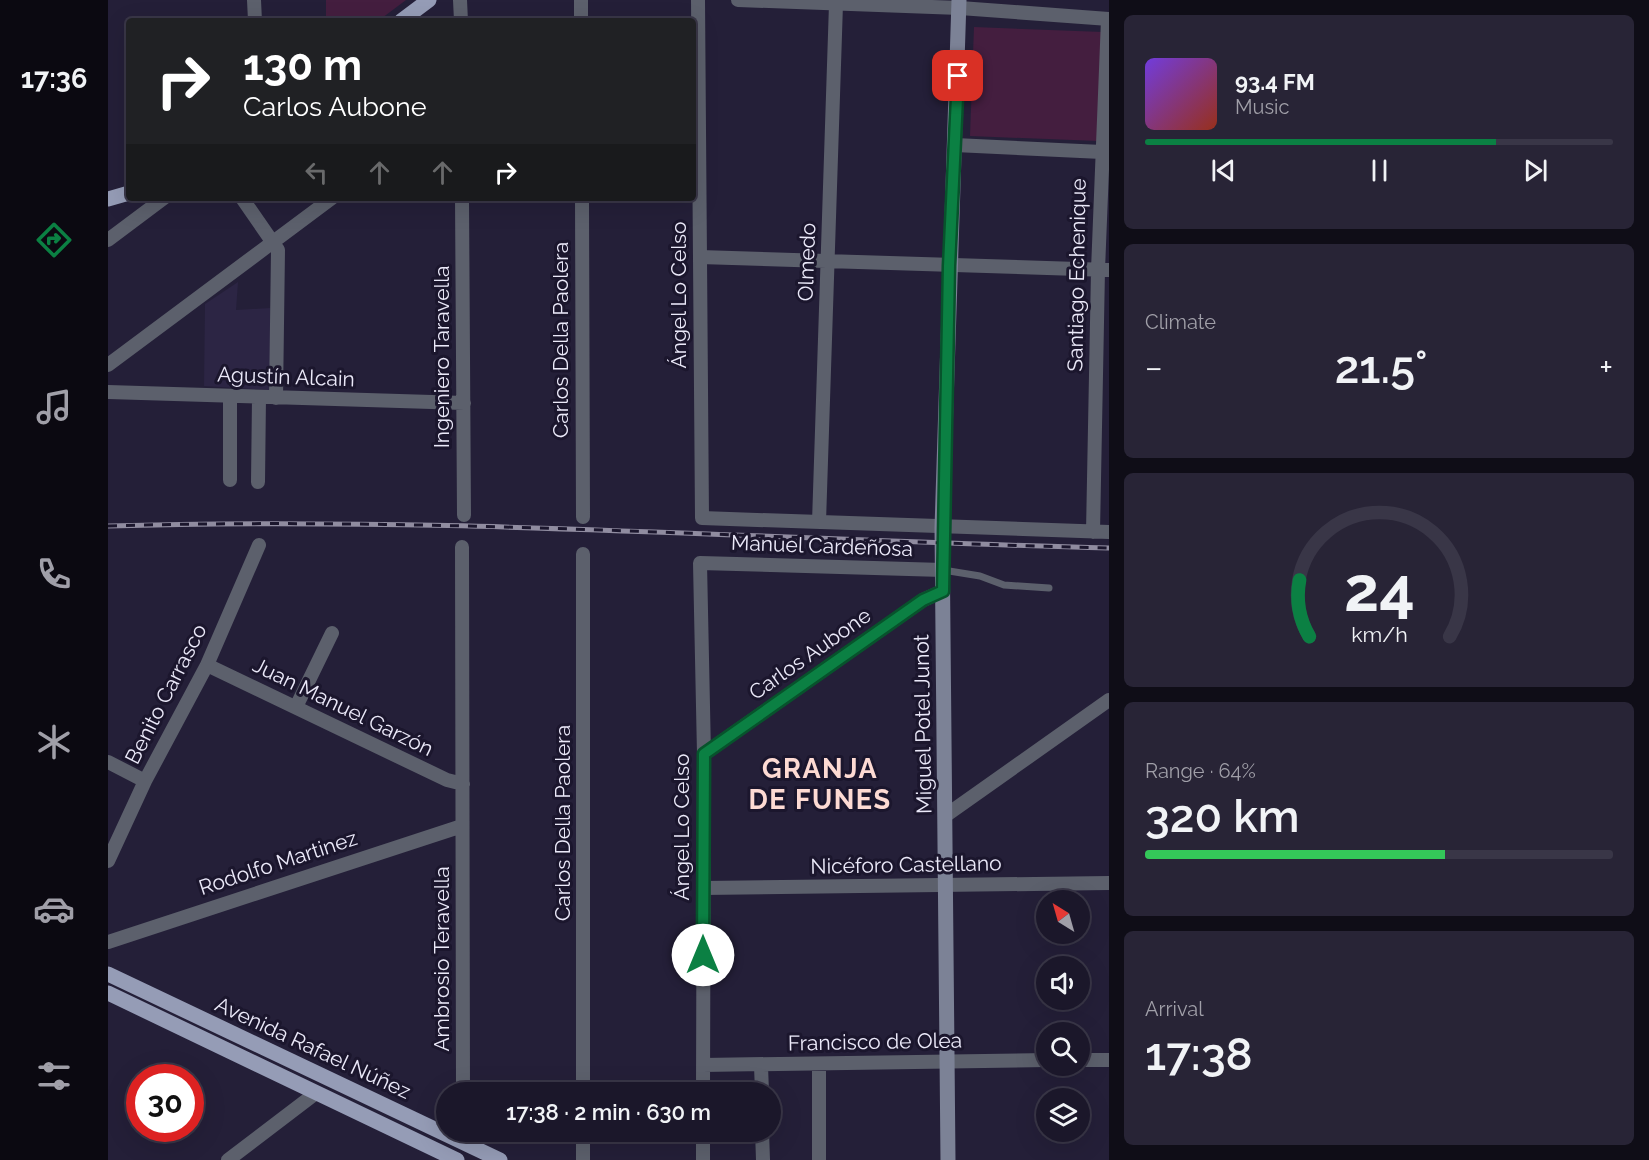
<!DOCTYPE html>
<html lang="en">
<head>
<meta charset="utf-8">
<style>
	:root { --surface:#1b172a; --page:#282436; --text:#f1f3f6; --muted:#a09fa8; --line:#393647; --accent:#0b8043 }
	body { margin:0; font-family:Raleway,sans-serif; background:var(--page); color:var(--text); height:100vh; display:flex; flex-direction:column; font-size:22px; white-space:nowrap }
	* { box-sizing:border-box; margin:0 }
	p { font-size:20px; color:var(--muted) }
	.icon { flex:none; width:33px; height:33px; fill:none; stroke:currentColor; stroke-width:2; stroke-linecap:round; stroke-linejoin:round }
	.map { position:relative; flex:1; overflow:hidden }
	.panel { display:flex; flex-direction:column; gap:15px; padding:15px; background:#0f0d17; width:540px }
	.panel>* { flex:none }
	.hud { position:absolute; left:18px; top:18px; width:570px; height:183px; border-radius:6px; box-shadow:0 6px 24px #0002,0 0 0 2px var(--line); background:#202124; color:#fff; overflow:hidden }
	.needle { width:39px; rotate:323deg }
	.controls { position:absolute; left:928px; top:890px; display:grid; gap:12px }
	.controls a { display:grid; place-items:center; width:54px; height:54px; border-radius:50%; background:var(--surface); box-shadow:0 6px 24px #0002,0 0 0 2px var(--line); font-size:30px }
	.speed { position:absolute; left:18px; top:1064px; display:flex; gap:12px; font-size:30px; font-weight:700; text-align:center }
	.speed>* { display:grid; place-content:center; width:78px; height:78px; border-radius:50%; background:var(--surface); box-shadow:0 6px 24px #0002,0 0 0 2px var(--line); line-height:1 }
	.speed .limit { border:9px solid #d22; background:#fff; color:#111 }
	.pin { position:absolute; display:grid; place-items:center; width:51px; height:51px; color:#fff; margin:-26px; border-radius:12px; box-shadow:0 3px 9px #0006 }
	.me { position:absolute; width:66px; margin:-33px; rotate:0deg; stroke-linejoin:round; filter:drop-shadow(0 0 4px #0008) }
	.turn { display:flex; align-items:center; gap:21px; height:126px; padding:0 18px; font-size:27px }
	.turn .icon { width:78px; height:78px; stroke-width:2.5 }
	.turn b { display:block; font-size:42px; line-height:51px }
	.lanes { display:flex; align-items:center; height:57px; padding:0 18px; background:#0003; justify-content:center; gap:30px; direction:ltr }
	.lanes .off { opacity:.35 }
	.big { font-size:45px; font-weight:600; line-height:1.1 }
	.panel .widget { flex:1; display:flex; flex-direction:column; justify-content:center; gap:9px; min-width:0; padding:0 21px; border-radius:9px; background:var(--page) }
	.panel .dial { align-items:center; gap:0 }
	.dial svg { height:156px; overflow:visible; fill:none; stroke:var(--line); stroke-width:7; stroke-linecap:round; text-anchor:middle }
	.dial text { fill:var(--text); stroke:none }
	.song { display:flex; align-items:center; gap:18px }
	.cover { width:72px; height:72px; border-radius:9px; background:linear-gradient(135deg,hsl(260 70% 55%),hsl(10 70% 35%)) }
	.played { height:6px; border-radius:3px; background:linear-gradient(90deg,var(--accent) 75%,var(--line) 75%) }
	.keys { display:flex; justify-content:space-around; direction:ltr }
	.heat { display:flex; justify-content:space-between; align-items:center; font-size:33px; direction:ltr }
	.charge { height:9px; border-radius:4px; background:linear-gradient(90deg,#34c759 64%,var(--line) 0) }
	.trip { position:absolute; left:328px; top:1082px; width:345px; height:60px; border-radius:30px; background:var(--surface); box-shadow:0 6px 24px #0002,0 0 0 2px var(--line); font-weight:600; line-height:60px; text-align:center }
	main { display:flex; flex:1; min-height:0 }
	.menu { display:flex; flex-direction:column; width:108px; justify-content:space-around; align-items:center; background:#0b0911; color:var(--muted) }
	.menu .icon { width:42px; height:42px }
	.menu .current { color:var(--accent) }
	.menu b { font-size:27px; color:var(--text) }
	.map>svg:first-child { display:block }
</style>
</head>
<body>
<main>
<nav class="menu">
<b>17:36</b>
<svg class="icon current" aria-label="directions" viewBox="0 0 24 24"><path d="M12 3l9 9-9 9-9-9zM9 14v-3h6M13 9l2 2-2 2"/></svg>
<svg class="icon" aria-label="music" viewBox="0 0 24 24"><path d="M9 18V5l10-2v13"/><circle cx="6" cy="18" r="3"/><circle cx="16" cy="16" r="3"/></svg>
<svg class="icon" aria-label="phone" viewBox="0 0 24 24"><path d="M5 4h4l2 5-3 2q2 4 5 5l2-3 5 2v4C11 20 4 13 5 4z"/></svg>
<svg class="icon" aria-label="climate" viewBox="0 0 24 24"><path d="M12 3v18M4 7l16 10M4 17L20 7"/></svg>
<svg class="icon" aria-label="car" viewBox="0 0 24 24"><path d="M5 17H2v-5l4-1 3-4h7l3 4 3 1v5h-3M9 17h6M6 11h13"/><circle cx="7" cy="17" r="2"/><circle cx="17" cy="17" r="2"/></svg>
<svg class="icon" aria-label="filters" viewBox="0 0 24 24"><path d="M4 7h16M4 17h16"/><circle cx="9" cy="7" r="2"/><circle cx="15" cy="17" r="2"/></svg>
</nav>
<div class="map">
<svg width="1001" height="1160" viewBox="0 0 1001 1160">
	<rect width="100%" height="100%" fill="#241f38"/>
	<!-- built -->
	<path fill="#2c2544" d="M130,282L128,310L162,308V390L96,386L97,304Z"/>
	<!-- green -->
	<path fill="#441e3f" d="M218,0H298L270,21H218Z
		M866,27L995,32L990,141L862,136Z"/>
	<g fill="none" stroke-linecap="round" stroke-linejoin="round">
		<!-- lane -->
		<path stroke="#5c606c" stroke-width="7" d="M835,570L872,576L896,585L941,588"/>
		<!-- street -->
		<path stroke="#5c606c" stroke-width="14" d="M146,0L147,21
			M352,0L353,21
			M473,0V21
			M590,0L594,518L1001,532
			M630,0L852,8L1001,19
			M847,145L994,152
			M134,198L170,250L168,398
			M354,198L356,515
			M474,198L475,517
			M0,240L56,198
			M592,257L1001,270
			M0,365L224,198
			M0,392L356,403
			M122,480V396
			M150,482L151,397
			M711,522L728,4
			M985,532L990,270L1000,19
			M354,547L355,1092
			M475,554V1092
			M99,665L339,780L355,784
			M188,707L224,633
			M596,754L815,600L835,591
			M0,762L37,781
			M837,816L1001,700
			M0,861L37,781L99,665L151,545
			M595,888L1001,883
			M0,942L354,826
			M972,1060H1001
			M711,1064V1160
			M595,1065L939,1060
			M653,1066L654,1092
			M595,1092L596,754L592,563L835,570
			M654,1131L655,1160
			M120,1160L208,1093
			M475,1160V1131
			M595,1160V1131"/>
		<!-- secondary -->
		<path stroke="#7c8296" stroke-width="15" d="M840,1160L834,528L851,0"/>
		<!-- primary -->
		<path stroke="#959cb6" stroke-width="15" d="M293,21L321,0
			M0,199L21,193
			M0,974L392,1160
			M0,993L349,1160"/>
		<!-- rail casing -->
		<g stroke="#908ca0" stroke-width="5">
			<path id="rail" d="M0,526C334,516 667,540 1001,548"/>
		</g>
		<!-- rail -->
		<use href="#rail" stroke="#1b162d" stroke-width="3" stroke-dasharray="9" stroke-linecap="butt"/>
	</g>
	<g fill="none" stroke-linecap="round" stroke-linejoin="round">
		<!-- route casing -->
		<g stroke="#07532c" stroke-width="15">
			<path id="route" d="M595,955L596,754L815,600L835,591L841,266L850,76"/>
		</g>
		<!-- route -->
		<use href="#route" stroke="#0b8043" stroke-width="10"/>
	</g>
	<g text-anchor="middle" stroke-width="6" stroke-linejoin="round" paint-order="stroke">
		<!-- street labels -->
		<g font-size="21" fill="#ebe9f9" stroke="#1b162d">
			<text transform="translate(699 262) rotate(-88)" y="7">Olmedo</text>
			<text transform="translate(969 275) rotate(-89)" y="7">Santiago Echenique</text>
			<text transform="translate(571 295) rotate(-90)" y="7">Ángel Lo Celso</text>
			<text transform="translate(453 340) rotate(-90)" y="7">Carlos Della Paolera</text>
			<text transform="translate(334 357) rotate(-90)" y="7">Ingeniero Taravella</text>
			<text transform="translate(178 377) rotate(2)" y="7">Agustín Alcain</text>
			<text transform="translate(714 546) rotate(2)" y="7">Manuel Cardeñosa</text>
			<text transform="translate(702 654) rotate(-35)" y="7">Carlos Aubone</text>
			<text transform="translate(58 694) rotate(-63)" y="7">Benito Carrasco</text>
			<text transform="translate(235 707) rotate(26)" y="7">Juan Manuel Garzón</text>
			<text transform="translate(815 724) rotate(-91)" y="7">Miguel Potel Junot</text>
			<text transform="translate(455 823) rotate(-90)" y="7">Carlos Della Paolera</text>
			<text transform="translate(574 827) rotate(-90)" y="7">Ángel Lo Celso</text>
			<text transform="translate(170 863) rotate(-18)" y="7">Rodolfo Martinez</text>
			<text transform="translate(798 865) rotate(-1)" y="7">Nicéforo Castellano</text>
			<text transform="translate(334 959) rotate(-90)" y="7">Ambrosio Teravella</text>
			<text transform="translate(767 1042) rotate(-1)" y="7">Francisco de Olea</text>
			<text transform="translate(205 1048) rotate(25)" y="7">Avenida Rafael Núñez</text>
		</g>
		<!-- district labels -->
		<g font-size="27" font-weight="bold" letter-spacing="1.5" fill="#fddad3" stroke="#1b162d">
			<text x="712" y="778">GRANJA<tspan x="712" dy="31">DE FUNES</tspan></text>
		</g>
	</g>
</svg>
<div class="controls">
<a><svg class="needle" viewBox="-14 -14 28 28"><path d="M0-13l5 13h-10z" fill="#e53935"/><path d="M0 13l5-13h-10z" fill="#a09fa8"/></svg></a>
<a><svg class="icon" aria-label="sound" viewBox="0 0 24 24"><path d="M4 9h4l5-4v14l-5-4H4zM17 9q2 3 0 6"/></svg></a>
<a><svg class="icon" aria-label="search" viewBox="0 0 24 24"><circle cx="10" cy="10" r="6"/><path d="M15 15l6 6"/></svg></a>
<a><svg class="icon" aria-label="layers" viewBox="0 0 24 24"><path d="M12 4l9 5-9 5-9-5zM3 14l9 5 9-5"/></svg></a>
</div>
<div class="speed"><div class="limit">30</div></div>
<div class="pin" style="left:850px;top:76px;background:#d93025"><svg class="icon" aria-label="arrive" viewBox="0 0 24 24"><path d="M6 21V4h12l-3 4 3 4H6"/></svg></div>
<svg class="me" style="left:595px;top:955px" viewBox="-20 -20 40 40"><circle r="19" fill="#fff"/><path d="M0-13L10 11 0 6-10 11z" fill="#0b8043"/></svg>
<div class="trip">17:38 · 2 min · 630 m</div>
<div class="hud">
<div class="turn"><svg class="icon" aria-label="right" viewBox="0 0 24 24"><path d="M7 20v-9h11M14 6l5 5-5 5"/></svg><div><b>130 m</b>Carlos Aubone</div></div>
<div class="lanes"><svg class="icon off" aria-label="left" viewBox="0 0 24 24"><path d="M17 20v-9H6M10 6l-5 5 5 5"/></svg><svg class="icon off" aria-label="ahead" viewBox="0 0 24 24"><path d="M12 20V5M6 11l6-6 6 6"/></svg><svg class="icon off" aria-label="ahead" viewBox="0 0 24 24"><path d="M12 20V5M6 11l6-6 6 6"/></svg><svg class="icon" aria-label="right" viewBox="0 0 24 24"><path d="M7 20v-9h11M14 6l5 5-5 5"/></svg></div>
</div>
</div>
<section class="panel">
<div class="widget">
<div class="song"><i class="cover"></i><div><b>93.4 FM</b><p>Music</p></div></div>
<div class="played"></div>
<div class="keys"><svg class="icon" aria-label="previous" viewBox="0 0 24 24"><path d="M18 5L8 12l10 7zM5 5v14"/></svg><svg class="icon" aria-label="pause" viewBox="0 0 24 24"><path d="M8 5v14M16 5v14"/></svg><svg class="icon" aria-label="next" viewBox="0 0 24 24"><path d="M6 5l10 7-10 7zM19 5v14"/></svg></div>
</div>
<div class="widget"><p>Climate</p>
<div class="heat"><a>−</a><b class="big">21.5°</b><a>+</a></div>
</div>
<div class="widget dial"><svg viewBox="0 0 100 80">
<path d="M14 69A42 42 0 1 1 86 69"/>
<path d="M14 69A42 42 0 0 1 9 40" stroke="#0b8043"/>
<text x="50" y="56" font-size="32" font-weight="700">24</text>
<text x="50" y="72" font-size="11">km/h</text>
</svg></div>
<div class="widget"><p>Range · 64%</p><b class="big">320 km</b><div class="charge"></div></div>
<div class="widget"><p>Arrival</p><b class="big">17:38</b></div>
</section>
</main>
</body>
</html>
